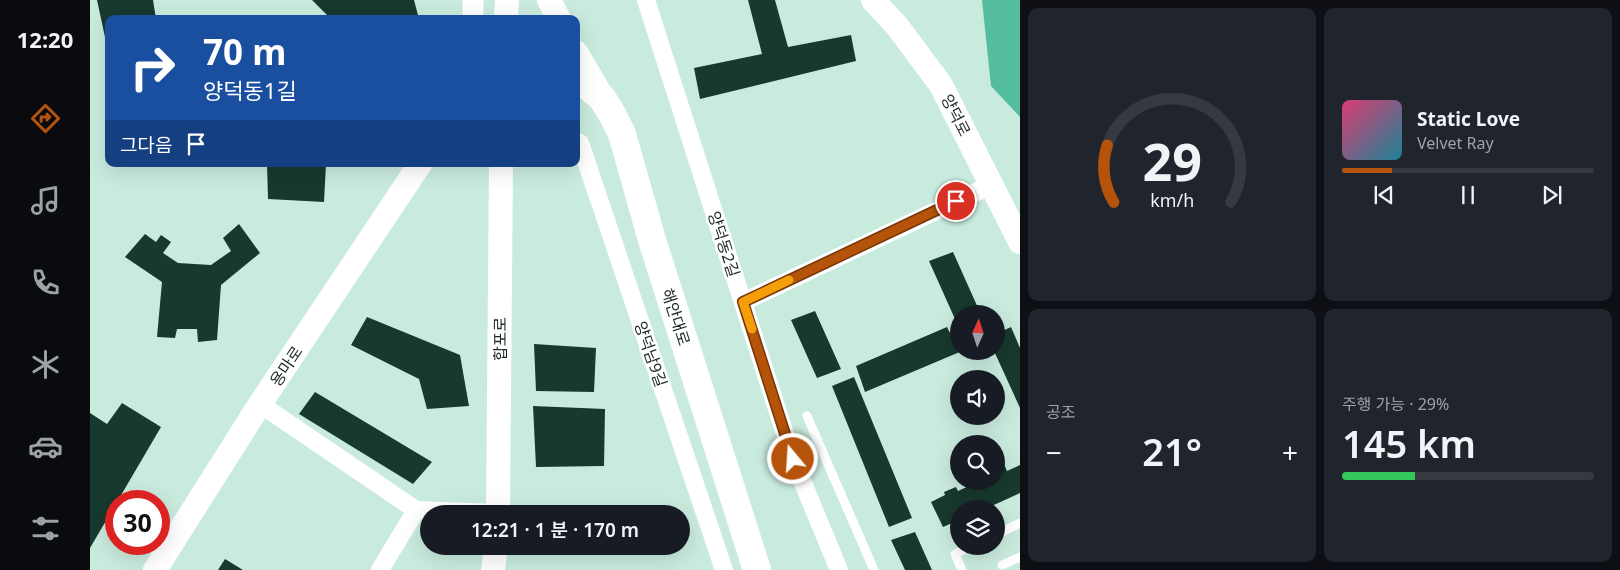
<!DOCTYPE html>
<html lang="ko">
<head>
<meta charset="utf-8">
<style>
	:root { --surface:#171b24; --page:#20242c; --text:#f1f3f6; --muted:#9ea1a6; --line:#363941; --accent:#b45309 }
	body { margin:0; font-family:"Noto Sans","Noto Sans KR",sans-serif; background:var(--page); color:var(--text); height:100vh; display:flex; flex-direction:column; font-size:19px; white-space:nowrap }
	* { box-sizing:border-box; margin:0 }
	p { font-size:16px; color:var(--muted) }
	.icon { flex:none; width:28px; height:28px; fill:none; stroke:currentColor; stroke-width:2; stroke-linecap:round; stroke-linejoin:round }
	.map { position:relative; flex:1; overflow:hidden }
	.sheet { display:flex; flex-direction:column; gap:8px; padding:8px; background:#0d0f14; width:600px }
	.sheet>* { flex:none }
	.guide { position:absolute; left:15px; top:15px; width:475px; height:152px; border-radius:10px; box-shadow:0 5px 20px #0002; background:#1a4fa0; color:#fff; overflow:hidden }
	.needle { width:32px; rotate:3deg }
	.fabs { position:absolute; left:860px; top:305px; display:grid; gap:10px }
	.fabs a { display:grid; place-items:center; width:55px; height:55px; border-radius:50%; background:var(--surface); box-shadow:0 5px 20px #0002; font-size:25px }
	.speed { position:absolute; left:15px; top:490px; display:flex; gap:10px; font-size:25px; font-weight:700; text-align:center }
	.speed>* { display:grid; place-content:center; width:65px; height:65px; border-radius:50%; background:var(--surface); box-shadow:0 5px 20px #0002; line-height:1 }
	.speed .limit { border:8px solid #d22; background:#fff; color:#111 }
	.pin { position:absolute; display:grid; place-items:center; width:42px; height:42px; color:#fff; margin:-21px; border:2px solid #fff; border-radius:50%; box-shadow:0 1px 5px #0007 }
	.me { position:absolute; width:55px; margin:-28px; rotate:342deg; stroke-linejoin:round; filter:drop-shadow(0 0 4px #0008) }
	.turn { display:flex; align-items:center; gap:18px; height:105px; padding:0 15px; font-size:22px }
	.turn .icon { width:65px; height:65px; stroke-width:2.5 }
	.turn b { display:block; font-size:35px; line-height:42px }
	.then { display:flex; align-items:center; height:48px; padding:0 15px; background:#0003; gap:10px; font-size:19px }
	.big { font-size:38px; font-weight:600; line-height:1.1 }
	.sheet .tile { flex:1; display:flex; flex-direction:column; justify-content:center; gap:8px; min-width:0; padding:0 18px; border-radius:10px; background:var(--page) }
	.sheet .dial { align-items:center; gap:0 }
	.dial svg { height:130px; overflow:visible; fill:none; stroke:var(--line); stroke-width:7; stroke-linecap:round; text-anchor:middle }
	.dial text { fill:var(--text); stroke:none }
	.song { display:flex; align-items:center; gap:15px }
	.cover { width:60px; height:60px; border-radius:8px; background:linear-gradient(135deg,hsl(340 70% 55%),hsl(190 70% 35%)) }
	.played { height:5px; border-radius:2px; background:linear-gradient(90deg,var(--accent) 20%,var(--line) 20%) }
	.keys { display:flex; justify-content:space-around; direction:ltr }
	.heat { display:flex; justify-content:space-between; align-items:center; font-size:28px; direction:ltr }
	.charge { height:8px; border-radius:4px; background:linear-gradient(90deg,#34c759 29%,var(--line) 0) }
	.sheet .tiles { flex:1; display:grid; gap:8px; grid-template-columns:repeat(2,1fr) }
	.trip { position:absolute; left:330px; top:505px; width:270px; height:50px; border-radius:25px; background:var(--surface); box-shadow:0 5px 20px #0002; font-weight:600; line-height:50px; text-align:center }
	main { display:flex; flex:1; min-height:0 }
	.tab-bar { display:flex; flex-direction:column; width:90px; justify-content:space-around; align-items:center; background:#090b0e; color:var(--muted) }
	.tab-bar .icon { width:35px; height:35px }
	.tab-bar .active { color:var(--accent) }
	.tab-bar b { font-size:22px; color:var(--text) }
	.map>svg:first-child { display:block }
</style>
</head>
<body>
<main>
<nav class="tab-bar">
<b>12:20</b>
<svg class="icon active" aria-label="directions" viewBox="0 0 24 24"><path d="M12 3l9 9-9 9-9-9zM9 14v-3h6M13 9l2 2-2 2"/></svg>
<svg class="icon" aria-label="music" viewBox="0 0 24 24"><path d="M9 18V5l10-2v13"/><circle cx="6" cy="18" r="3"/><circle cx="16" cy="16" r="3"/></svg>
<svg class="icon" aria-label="phone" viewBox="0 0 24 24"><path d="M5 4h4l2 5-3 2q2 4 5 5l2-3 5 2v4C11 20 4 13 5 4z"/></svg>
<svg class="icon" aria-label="climate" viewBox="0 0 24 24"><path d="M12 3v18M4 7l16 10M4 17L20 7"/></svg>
<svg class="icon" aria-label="car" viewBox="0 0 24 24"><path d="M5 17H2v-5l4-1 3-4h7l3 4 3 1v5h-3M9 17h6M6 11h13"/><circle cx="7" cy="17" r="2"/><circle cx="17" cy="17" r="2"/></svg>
<svg class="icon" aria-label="filters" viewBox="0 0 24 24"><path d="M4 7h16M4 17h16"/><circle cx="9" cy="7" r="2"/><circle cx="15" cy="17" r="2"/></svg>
</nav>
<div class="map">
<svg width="930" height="570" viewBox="0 0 930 570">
	<rect width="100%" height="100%" fill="#c9ebde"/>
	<!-- forest -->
	<path fill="#54bd9d" d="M892,0H930V117L901,86Z"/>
	<!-- building -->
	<path fill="#17392e" d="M7,0H63L66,19H19L18,51Z
		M222,0H324L329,19H241Z
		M658,0H685L698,47L761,35L766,61L610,99L604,68L672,54Z
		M177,164H236L234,202L178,199Z
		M149,224L170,253L131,285L127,340L108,342L107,329H87L85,338L67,337L72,282L35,257L55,234L66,242L71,235L81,242L73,253L88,263L121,265L141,251L133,238Z
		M863,252L889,310L879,314H869V317L865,319L839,261Z
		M725,311L751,369L727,378L701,320Z
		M277,317L370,355L379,406L337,409L329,379L261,345Z
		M857,327L869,351H872L775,392L766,366Z
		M921,327L930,348V408L904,351H906V334Z
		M444,344L506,348L504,392L446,391Z
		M764,377L822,518L799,527L742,386Z
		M225,392L342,462L323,484L209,414Z
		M32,403L71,427L0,548V413L17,424Z
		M443,406L515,409L514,466L446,467Z
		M914,464L917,471L930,465V493L895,509H869V520L853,527L841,502L855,495L854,492L866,487L868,491L890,481H906V468Z
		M825,532L842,570H815L801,540Z
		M135,559L153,570H128Z"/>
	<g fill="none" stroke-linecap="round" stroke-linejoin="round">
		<!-- service -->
		<path stroke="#fff" stroke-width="9" d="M717,416L784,570
			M906,535L930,523
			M912,565L930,557
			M872,570L865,554L881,546"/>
		<!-- minor -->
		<path stroke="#fff" stroke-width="18" d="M556,0L703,459L749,570
			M486,141L490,143L634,570
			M653,302L901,185
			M170,404L326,510
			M326,510L408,513
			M290,570L326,510"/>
		<!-- tertiary -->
		<path stroke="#fff" stroke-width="21" d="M383,19V0"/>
		<!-- secondary -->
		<path stroke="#fff" stroke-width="24" d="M459,0L469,19
			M783,0L807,26L851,85L930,242
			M416,19L417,0
			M486,52L510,93
			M408,514L411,164
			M65,570L170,404L330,164
			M403,570L406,546"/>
		<!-- primary -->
		<path stroke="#fff" stroke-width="28" d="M486,76L512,98L522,114L532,134L562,240L667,570"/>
	</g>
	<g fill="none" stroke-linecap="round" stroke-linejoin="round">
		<!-- route casing -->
		<g stroke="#753606" stroke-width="12">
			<path id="route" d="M703,459L653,302L866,201"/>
		</g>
		<!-- route -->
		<use href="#route" stroke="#b45309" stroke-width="9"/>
		<!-- slow -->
		<path stroke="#f59e0b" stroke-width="9" d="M662,329L653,302L699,280"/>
	</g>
	<g text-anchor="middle" stroke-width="5" stroke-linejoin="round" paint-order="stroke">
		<!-- street labels -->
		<g font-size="16" fill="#1e2b27" stroke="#fff">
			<text transform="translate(866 115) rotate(63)" y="6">양덕로</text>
			<text transform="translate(634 244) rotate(72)" y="6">양덕동2길</text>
			<text transform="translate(586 317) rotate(72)" y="6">해안대로</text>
			<text transform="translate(410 339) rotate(-90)" y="6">합포로</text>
			<text transform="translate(561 354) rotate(71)" y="6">양덕남9길</text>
			<text transform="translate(196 366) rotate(-56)" y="6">용마로</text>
		</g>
	</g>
</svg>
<div class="fabs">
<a><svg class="needle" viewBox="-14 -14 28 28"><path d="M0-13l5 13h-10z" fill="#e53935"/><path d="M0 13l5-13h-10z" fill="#9ea1a6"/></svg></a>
<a><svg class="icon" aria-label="sound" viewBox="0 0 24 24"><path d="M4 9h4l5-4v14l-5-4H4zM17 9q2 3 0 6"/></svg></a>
<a><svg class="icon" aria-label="search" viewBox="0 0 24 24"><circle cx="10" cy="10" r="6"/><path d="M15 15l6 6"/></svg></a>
<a><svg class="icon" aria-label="layers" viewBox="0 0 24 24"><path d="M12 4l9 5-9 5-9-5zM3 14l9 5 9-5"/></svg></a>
</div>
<div class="speed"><div class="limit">30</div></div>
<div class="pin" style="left:866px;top:201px;background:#d93025"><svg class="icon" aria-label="arrive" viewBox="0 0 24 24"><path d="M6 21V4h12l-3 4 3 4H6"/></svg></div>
<svg class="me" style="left:703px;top:459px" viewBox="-20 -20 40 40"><circle r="17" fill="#b45309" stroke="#fff" stroke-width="3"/><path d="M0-11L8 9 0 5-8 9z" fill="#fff"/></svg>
<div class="trip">12:21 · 1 분 · 170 m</div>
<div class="guide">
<div class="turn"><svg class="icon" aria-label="right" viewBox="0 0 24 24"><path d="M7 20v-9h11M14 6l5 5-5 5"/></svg><div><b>70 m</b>양덕동1길</div></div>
<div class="then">그다음<svg class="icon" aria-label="arrive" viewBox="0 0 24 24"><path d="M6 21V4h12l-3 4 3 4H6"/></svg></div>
</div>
</div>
<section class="sheet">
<div class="tiles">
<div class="tile dial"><svg viewBox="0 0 100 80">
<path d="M14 69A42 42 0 1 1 86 69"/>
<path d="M14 69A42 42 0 0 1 10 34" stroke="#b45309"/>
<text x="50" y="56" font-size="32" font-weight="700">29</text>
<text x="50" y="72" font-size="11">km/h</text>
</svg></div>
<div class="tile">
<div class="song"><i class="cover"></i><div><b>Static Love</b><p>Velvet Ray</p></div></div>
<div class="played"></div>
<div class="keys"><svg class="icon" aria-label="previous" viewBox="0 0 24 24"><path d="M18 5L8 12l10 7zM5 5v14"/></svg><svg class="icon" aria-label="pause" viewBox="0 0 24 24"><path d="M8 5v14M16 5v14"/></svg><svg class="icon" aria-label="next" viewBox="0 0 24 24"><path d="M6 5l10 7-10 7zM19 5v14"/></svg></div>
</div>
<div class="tile"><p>공조</p>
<div class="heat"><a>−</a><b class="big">21°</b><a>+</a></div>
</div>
<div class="tile"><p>주행 가능 · 29%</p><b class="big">145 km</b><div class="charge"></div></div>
</div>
</section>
</main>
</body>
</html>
